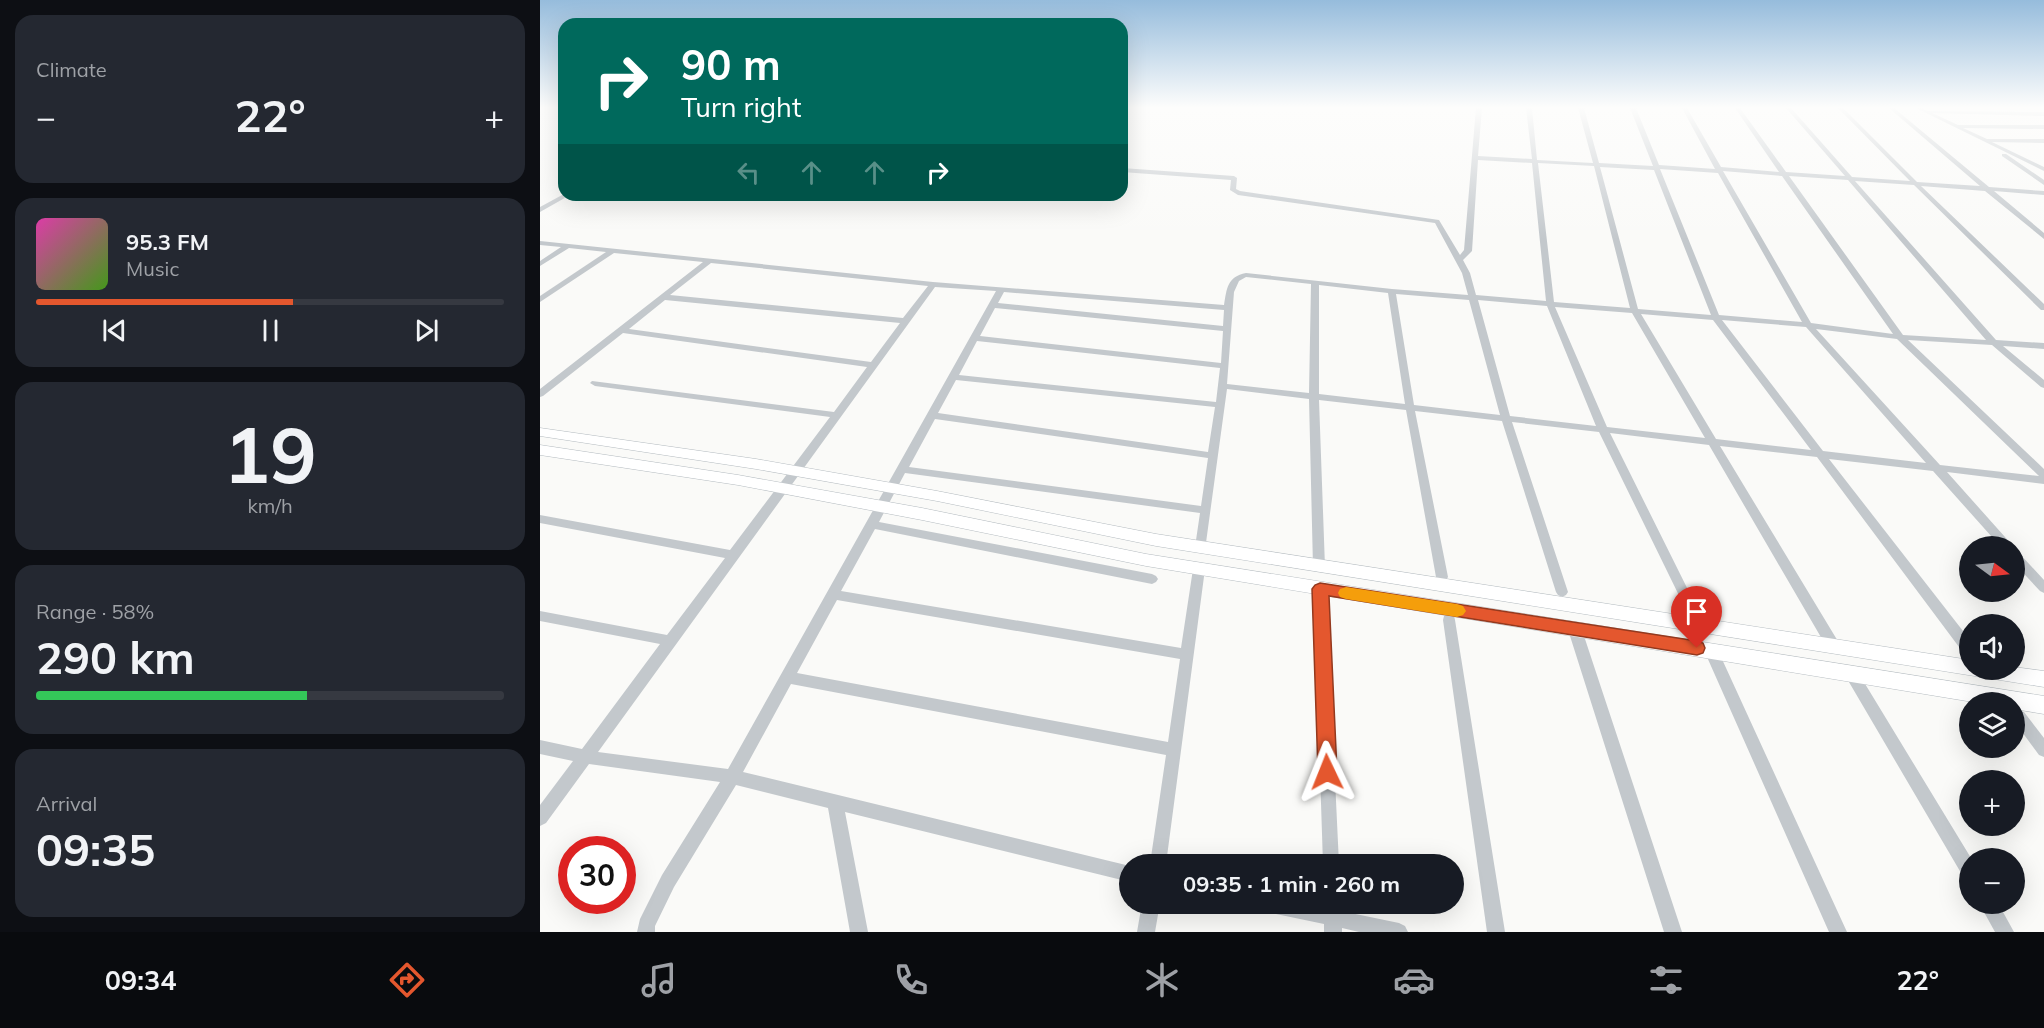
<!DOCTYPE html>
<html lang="en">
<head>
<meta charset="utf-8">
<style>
	:root { --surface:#171b24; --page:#242831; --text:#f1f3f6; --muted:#9ea1a6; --line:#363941; --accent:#e4572e }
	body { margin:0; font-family:Mulish,sans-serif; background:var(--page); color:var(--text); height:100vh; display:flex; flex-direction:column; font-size:22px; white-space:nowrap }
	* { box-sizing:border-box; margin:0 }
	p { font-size:20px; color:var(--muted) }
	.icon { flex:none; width:33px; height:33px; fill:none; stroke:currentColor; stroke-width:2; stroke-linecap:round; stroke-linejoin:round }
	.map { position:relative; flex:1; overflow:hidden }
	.details { display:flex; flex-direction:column; gap:15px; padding:15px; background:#0d0f14; width:540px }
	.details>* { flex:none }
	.top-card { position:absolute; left:18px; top:18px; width:570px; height:183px; border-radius:18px; box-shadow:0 6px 24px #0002; background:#00695c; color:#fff; overflow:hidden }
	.needle { width:39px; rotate:105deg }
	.tools { position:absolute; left:1419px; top:536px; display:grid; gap:12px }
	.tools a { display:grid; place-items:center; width:66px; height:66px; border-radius:50%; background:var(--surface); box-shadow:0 6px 24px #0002; font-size:30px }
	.speed { position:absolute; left:18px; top:836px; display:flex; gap:12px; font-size:30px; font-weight:700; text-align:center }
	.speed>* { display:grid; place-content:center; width:78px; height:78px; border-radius:50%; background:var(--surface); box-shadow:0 6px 24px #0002; line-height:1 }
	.speed .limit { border:9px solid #d22; background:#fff; color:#111 }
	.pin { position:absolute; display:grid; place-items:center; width:51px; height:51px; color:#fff; margin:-62px -26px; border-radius:50% 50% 50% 0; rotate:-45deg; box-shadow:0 0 6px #0007 }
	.pin .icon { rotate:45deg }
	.me { position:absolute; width:66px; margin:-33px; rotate:358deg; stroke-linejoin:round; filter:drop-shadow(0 0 4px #0008) }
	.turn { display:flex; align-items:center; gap:21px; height:126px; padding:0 24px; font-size:27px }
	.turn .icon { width:78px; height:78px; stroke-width:2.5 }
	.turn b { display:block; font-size:42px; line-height:51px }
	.lanes { display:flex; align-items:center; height:57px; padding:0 24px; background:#0003; justify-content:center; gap:30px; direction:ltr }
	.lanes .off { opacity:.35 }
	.big { font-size:45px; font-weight:700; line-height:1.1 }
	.details .tile { flex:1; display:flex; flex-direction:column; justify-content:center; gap:9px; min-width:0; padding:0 21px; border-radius:18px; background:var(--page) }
	.details .dial { align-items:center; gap:0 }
	.dial b { font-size:78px; line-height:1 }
	.song { display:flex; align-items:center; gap:18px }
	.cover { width:72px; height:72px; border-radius:9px; background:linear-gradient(135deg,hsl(320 70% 55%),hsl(100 70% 35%)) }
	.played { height:6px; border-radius:3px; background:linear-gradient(90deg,var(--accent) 55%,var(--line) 55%) }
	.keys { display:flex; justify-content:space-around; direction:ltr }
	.heat { display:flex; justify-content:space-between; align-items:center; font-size:33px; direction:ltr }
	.charge { height:9px; border-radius:4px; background:linear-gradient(90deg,#34c759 58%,var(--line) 0) }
	.trip { position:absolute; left:579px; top:854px; width:345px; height:60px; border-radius:30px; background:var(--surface); box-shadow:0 6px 24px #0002; font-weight:700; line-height:60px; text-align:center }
	.dock { display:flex; height:96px; justify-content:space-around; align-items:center; background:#090b0e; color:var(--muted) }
	.dock .icon { width:42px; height:42px }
	.dock .current { color:var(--accent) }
	.dock b { font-size:27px; color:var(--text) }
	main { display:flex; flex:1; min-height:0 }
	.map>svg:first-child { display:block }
</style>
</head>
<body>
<main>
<section class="details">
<div class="tile"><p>Climate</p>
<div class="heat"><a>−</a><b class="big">22°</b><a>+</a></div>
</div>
<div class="tile">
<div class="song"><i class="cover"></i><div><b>95.3 FM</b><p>Music</p></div></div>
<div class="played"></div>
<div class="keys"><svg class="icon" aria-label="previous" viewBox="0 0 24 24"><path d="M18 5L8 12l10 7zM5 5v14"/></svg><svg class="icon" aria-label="pause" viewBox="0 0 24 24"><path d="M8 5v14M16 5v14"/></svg><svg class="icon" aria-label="next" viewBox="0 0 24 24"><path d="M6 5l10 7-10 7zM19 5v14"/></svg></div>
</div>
<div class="tile dial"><b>19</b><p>km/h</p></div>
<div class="tile"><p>Range · 58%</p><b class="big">290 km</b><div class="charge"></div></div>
<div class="tile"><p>Arrival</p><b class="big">09:35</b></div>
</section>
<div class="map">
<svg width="1504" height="932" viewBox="0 0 1504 932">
	<rect width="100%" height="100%" fill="#fafaf8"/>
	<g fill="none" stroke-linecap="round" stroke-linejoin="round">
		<!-- secondary casing -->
		<g stroke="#b3babf" stroke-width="1">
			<path id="secondary" d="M0,428L216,459L397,491L616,534L1430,660V669H1474V667L1504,671V687L616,546L397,501L216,469L0,436Z
				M0,445L198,475L382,508L606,554L1504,696V714L1474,709V702H1433L606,566L382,520L198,485L0,455Z"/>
		</g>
		<!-- minor -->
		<path fill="#c3c8cc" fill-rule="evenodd" d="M936,108H942L938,156L992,159L986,108H992L997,160L1053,163L1038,108H1044L1059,163L1113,166L1090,108H1096L1119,165L1175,169L1142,108H1147L1181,167L1239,172L1195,108H1200L1246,172L1305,176L1246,108H1251L1312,177L1370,181L1298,108H1303L1377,182L1440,186L1349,108H1354L1449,187L1504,191V195L1454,191L1504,233V239L1445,191L1381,186L1504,304V310H1501L1374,185L1315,181L1456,340L1504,343V349L1463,346L1504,380V388L1501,387L1452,345L1368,340L1504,469V484L1407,472L1473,546H1460L1393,471L1289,459L1430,640V656L1425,655L1277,457L1180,446L1299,643L1301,647L1299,651L1294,652L1289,651L1169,445L1070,433L1163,620L1162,624L1157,625L1152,624L1151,620L1059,432L972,422L1028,592L1026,595L1022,597L1018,595L1016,592L962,421L875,411L908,577L906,580L902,582L898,580L896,577L866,410L779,400L785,567L783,570H775L773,567L769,399L687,389L665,550H657L655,547L660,513L365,473L339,522L612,574L616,576L618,579L616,582L612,584L335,529L301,591L641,648L653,569L655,566H663L665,569L626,864H610L626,755L251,684L203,772L590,866V882L305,812L328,932H310L288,808L196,785L134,887L115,926V932H97L100,919L122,875L180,782L49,764L6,823L0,826V805L33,761L0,754V740L42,749L120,644L0,621V611L127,635L185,558L0,523V515L190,550L290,417L55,386L50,383L52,381L294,412L327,367L83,333L3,396L0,397V389L163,262L74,253L0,302V296L66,252L29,248L0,266V261L21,247L0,245V241L393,282L684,305C687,288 687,277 706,273L852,289L928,295L922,273L895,223L698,195L690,190L691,180L582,172V168L694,176L697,178L696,189L700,191L899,220L920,255L924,250ZM938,160L992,163L1006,301L936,295L930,273L923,260L932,251ZM998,163L1054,166L1090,308L1014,302ZM1060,167L1114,170L1171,315L1098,309ZM1120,169L1178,173L1262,322L1179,315ZM1183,171L1242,176L1353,334L1271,323ZM1249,176L1308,180L1446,340L1363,335ZM171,263L388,286L363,318L130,295ZM706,277L771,284L769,393L687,384L694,292L699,281ZM779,285L848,293L865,404L779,394ZM395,287L456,291L188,769L58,752ZM464,292L684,310L683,326L458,303ZM856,294L929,300L960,415L874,405ZM125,300L360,323L331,362L89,329ZM938,300L1007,306L1056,426L970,416ZM1015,307L1092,313L1165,438L1067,427ZM455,308L683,331L681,363L440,336ZM1101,314L1173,320L1271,450L1176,439ZM1182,320L1266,327L1386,463L1283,451ZM1276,329L1357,339L1499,476L1400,465ZM437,341L680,368L676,402L419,375ZM416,380L675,407L668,452L398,413ZM395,419L668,458L661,506L369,467ZM297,600L640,659L628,742L257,673Z
			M1376,108H1382L1388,111L1504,112V116L1392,113L1418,125H1504V129L1423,128L1447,139H1504V143L1452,142L1504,167V171Z
			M1462,154H1466L1504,180V185L1462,156Z
			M24,194L30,195L0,212V207Z
			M1474,551L1478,552L1504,580V593L1500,591L1474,563Z
			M780,584L784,586L786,589L799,864H783L774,589L776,586Z
			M909,615L914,616L915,620L965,932H947L903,620L904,616Z
			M1037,631L1042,632L1044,636L1142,932H1124L1030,636L1032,632Z
			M1174,652L1179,653L1181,657L1307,932H1289L1167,657L1169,653Z
			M1311,667L1316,669L1431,858H1430V880L1424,878L1306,677L1304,673L1306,669Z
			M1479,710L1484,712L1504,738V757L1499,755L1474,721V711Z
			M602,903H620L615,932H597Z
			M717,903H765L784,907L783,903H801V911L859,923L865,926L868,932H819L802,928V932H784V924L726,912L720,909Z
			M1439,903H1458L1474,932H1455Z"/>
		<!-- secondary -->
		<use href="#secondary" fill="#fff" fill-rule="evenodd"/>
	</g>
	<!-- sky -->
	<linearGradient id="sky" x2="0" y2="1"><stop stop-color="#96bcdc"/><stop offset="0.45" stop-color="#fdfdfc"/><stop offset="1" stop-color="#fdfdfc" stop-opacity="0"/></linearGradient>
	<rect width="1504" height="239" fill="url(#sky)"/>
	<!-- route -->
	<path fill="#e4572e" stroke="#94391e" stroke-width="1.5" d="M780,583L1157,641L1163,643L1165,648L1163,653L1157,655L789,596L797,772L794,779L787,781L780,779L778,772L772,589L775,585Z"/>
	<!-- slow -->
	<path fill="#f59e0b" d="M806,587L917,604L923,606L926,611L923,615L917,617L806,599L800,597L798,593L800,589Z"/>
</svg>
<div class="tools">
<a><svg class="needle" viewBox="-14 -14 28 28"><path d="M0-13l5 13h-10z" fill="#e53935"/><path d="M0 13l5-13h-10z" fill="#9ea1a6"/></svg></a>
<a><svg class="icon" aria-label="sound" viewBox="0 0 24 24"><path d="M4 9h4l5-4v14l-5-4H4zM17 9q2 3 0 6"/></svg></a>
<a><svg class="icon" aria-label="layers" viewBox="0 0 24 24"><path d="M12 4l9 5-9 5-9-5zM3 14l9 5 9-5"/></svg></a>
<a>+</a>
<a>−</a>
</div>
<div class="speed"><div class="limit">30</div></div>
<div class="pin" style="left:1157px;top:648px;background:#d93025"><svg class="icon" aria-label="arrive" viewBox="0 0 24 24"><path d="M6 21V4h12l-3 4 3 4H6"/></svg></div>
<svg class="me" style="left:787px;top:772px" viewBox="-20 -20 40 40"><path d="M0-17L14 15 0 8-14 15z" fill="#e4572e" stroke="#fff" stroke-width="4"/></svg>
<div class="trip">09:35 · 1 min · 260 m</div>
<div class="top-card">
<div class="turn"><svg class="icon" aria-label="right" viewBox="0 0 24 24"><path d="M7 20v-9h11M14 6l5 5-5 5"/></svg><div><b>90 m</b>Turn right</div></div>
<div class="lanes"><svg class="icon off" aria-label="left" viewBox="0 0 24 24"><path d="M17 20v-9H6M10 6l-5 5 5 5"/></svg><svg class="icon off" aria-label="ahead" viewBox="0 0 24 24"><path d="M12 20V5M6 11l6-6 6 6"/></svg><svg class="icon off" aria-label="ahead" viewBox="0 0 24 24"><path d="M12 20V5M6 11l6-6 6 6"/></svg><svg class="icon" aria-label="right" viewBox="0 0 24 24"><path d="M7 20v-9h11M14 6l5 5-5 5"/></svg></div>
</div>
</div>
</main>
<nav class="dock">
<b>09:34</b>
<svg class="icon current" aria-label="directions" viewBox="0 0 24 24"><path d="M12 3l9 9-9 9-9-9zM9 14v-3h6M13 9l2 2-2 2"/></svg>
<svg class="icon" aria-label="music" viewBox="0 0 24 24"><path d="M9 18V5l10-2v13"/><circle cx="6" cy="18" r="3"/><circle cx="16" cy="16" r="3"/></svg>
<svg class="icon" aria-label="phone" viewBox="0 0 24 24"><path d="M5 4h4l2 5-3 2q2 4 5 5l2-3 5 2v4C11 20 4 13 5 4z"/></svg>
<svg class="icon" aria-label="climate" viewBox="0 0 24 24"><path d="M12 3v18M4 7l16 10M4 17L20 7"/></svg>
<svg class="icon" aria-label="car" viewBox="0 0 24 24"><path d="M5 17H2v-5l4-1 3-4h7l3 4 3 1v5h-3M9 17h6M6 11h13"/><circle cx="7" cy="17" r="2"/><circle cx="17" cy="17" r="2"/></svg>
<svg class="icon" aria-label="filters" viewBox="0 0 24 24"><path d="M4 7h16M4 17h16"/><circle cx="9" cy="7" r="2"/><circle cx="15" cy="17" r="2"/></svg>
<b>22°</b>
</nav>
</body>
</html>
